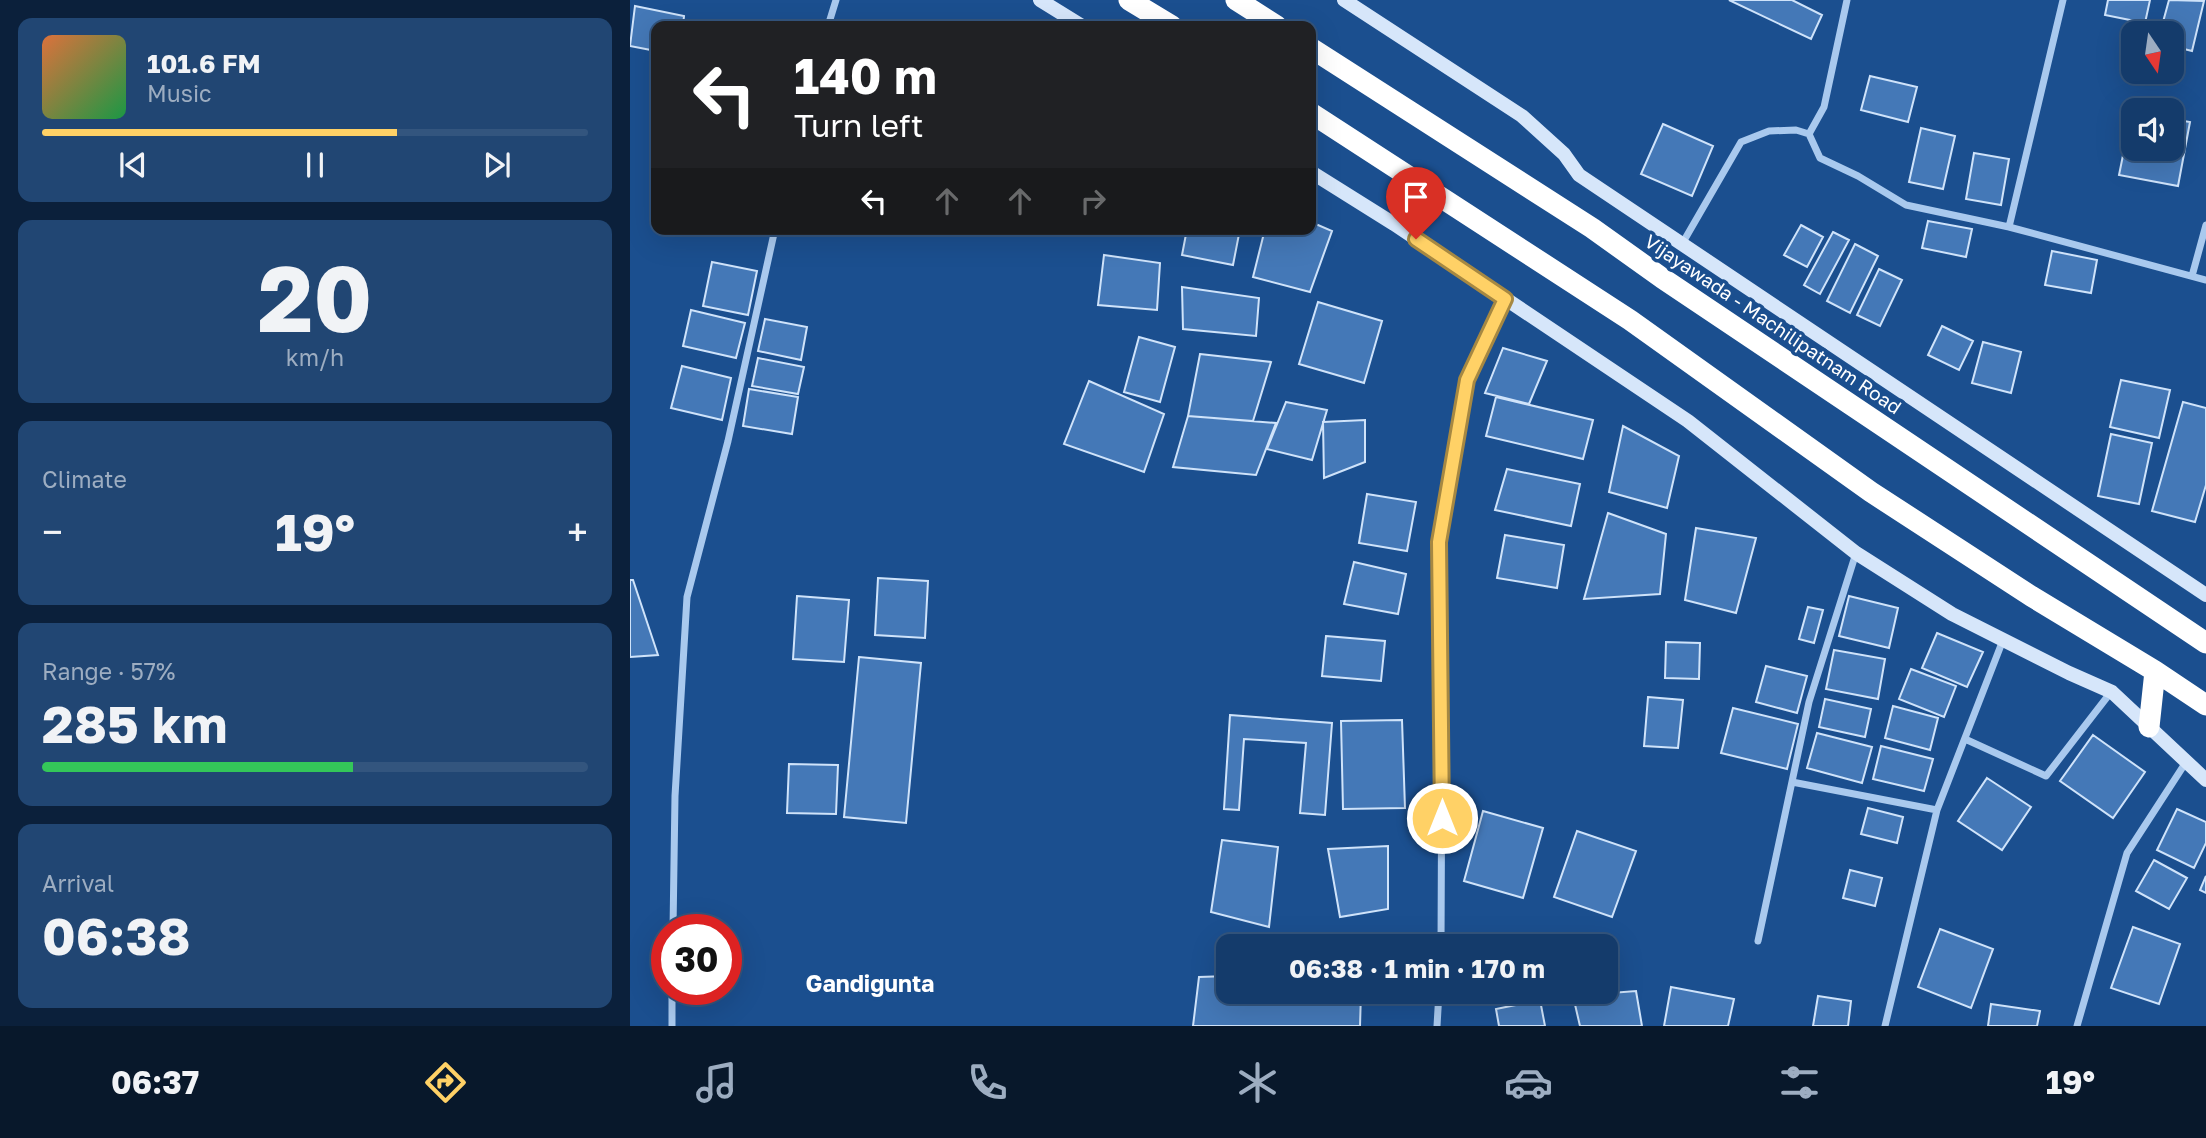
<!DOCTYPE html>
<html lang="en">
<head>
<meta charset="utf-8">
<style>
	:root { --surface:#143b6b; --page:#214673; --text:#f1f3f6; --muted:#9dadc1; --line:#33557e; --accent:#ffd166 }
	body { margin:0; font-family:"Golos Text",sans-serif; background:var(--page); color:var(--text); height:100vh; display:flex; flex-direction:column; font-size:26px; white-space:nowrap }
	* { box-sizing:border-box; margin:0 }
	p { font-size:23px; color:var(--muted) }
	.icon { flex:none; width:38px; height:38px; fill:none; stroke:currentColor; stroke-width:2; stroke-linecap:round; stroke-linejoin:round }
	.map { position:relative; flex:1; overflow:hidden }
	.details { display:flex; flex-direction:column; gap:18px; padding:18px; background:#0b203b; width:630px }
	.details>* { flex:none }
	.hud { position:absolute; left:21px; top:21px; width:665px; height:214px; border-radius:14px; box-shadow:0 7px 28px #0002,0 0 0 2px var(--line); background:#202124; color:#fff; overflow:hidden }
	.needle { width:46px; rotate:167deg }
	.tools { position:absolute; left:1491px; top:21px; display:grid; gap:14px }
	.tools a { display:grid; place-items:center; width:63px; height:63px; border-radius:14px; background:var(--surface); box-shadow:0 7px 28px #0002,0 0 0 2px var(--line); font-size:35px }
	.speed { position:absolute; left:21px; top:914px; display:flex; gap:14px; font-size:35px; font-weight:700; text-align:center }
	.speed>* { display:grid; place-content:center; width:91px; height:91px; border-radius:50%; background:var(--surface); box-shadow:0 7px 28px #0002,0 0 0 2px var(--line); line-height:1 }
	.speed .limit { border:10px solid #d22; background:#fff; color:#111 }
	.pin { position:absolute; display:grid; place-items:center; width:60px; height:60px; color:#fff; margin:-72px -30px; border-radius:50% 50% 50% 0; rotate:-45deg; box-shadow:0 0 7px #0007 }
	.pin .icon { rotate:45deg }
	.me { position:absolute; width:77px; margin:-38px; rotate:0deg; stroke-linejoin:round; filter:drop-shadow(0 0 5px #0008) }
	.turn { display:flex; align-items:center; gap:24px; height:147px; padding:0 28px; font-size:32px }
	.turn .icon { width:91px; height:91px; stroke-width:2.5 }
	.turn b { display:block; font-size:49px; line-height:60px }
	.lanes { display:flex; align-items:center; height:66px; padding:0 28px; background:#0003; justify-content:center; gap:35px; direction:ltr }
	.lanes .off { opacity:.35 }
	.big { font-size:52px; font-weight:700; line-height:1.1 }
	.details .widget { flex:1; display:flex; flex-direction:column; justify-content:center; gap:10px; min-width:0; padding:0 24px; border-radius:14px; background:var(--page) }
	.details .dial { align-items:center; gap:0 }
	.dial b { font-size:91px; line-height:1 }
	.song { display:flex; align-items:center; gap:21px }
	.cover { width:84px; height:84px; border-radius:10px; background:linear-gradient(135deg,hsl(20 70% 55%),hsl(140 70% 35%)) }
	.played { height:7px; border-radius:4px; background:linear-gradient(90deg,var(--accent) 65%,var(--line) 65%) }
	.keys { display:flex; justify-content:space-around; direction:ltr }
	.heat { display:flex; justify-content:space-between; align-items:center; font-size:38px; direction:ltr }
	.charge { height:10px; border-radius:5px; background:linear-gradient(90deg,#34c759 57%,var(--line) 0) }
	.trip { position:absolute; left:586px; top:934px; width:402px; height:70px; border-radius:14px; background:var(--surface); box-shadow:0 7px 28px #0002,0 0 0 2px var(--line); font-weight:700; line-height:70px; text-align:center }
	.dock { display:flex; height:112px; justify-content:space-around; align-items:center; background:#08182b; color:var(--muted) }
	.dock .icon { width:49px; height:49px }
	.dock .current { color:var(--accent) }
	.dock b { font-size:32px; color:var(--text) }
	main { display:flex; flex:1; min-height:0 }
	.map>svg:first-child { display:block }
</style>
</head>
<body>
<main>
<section class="details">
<div class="widget">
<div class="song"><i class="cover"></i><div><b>101.6 FM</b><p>Music</p></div></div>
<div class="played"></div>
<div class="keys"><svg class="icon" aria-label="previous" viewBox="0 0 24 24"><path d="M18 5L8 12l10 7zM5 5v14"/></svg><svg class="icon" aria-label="pause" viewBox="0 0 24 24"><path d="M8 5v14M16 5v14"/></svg><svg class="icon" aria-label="next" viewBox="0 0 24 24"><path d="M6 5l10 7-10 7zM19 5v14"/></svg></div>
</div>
<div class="widget dial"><b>20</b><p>km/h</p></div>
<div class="widget"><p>Climate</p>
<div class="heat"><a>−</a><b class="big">19°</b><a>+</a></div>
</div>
<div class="widget"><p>Range · 57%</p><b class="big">285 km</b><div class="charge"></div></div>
<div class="widget"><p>Arrival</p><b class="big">06:38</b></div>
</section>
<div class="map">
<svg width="1576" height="1026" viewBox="0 0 1576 1026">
	<rect width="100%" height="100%" fill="#1b4f8f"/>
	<!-- building -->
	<path fill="#4478b7" stroke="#cfe3fa" stroke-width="2" d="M1099,0H1162L1192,15L1181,39Z
		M1478,0H1520L1515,23L1475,15Z
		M1539,0L1574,1L1562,51L1542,46V33H1530Z
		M5,6L54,16L53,26H26V51L0,46Z
		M1240,76L1287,87L1278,122L1231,110Z
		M1502,111L1503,149H1542V119L1560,122L1548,186L1489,175Z
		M1033,124L1083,146L1062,196L1011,174Z
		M1291,128L1325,136L1313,189L1279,182Z
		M1344,153L1379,159L1371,205L1336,199Z
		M1298,221L1342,229L1336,257L1292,248Z
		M681,222L702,231L680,292L623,277L635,229H681Z
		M1171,225L1193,237L1177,267L1154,255Z
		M557,229H610L603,265L552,255Z
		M1203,232L1219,240L1190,294L1174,285Z
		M1225,244L1248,256L1220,313L1197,301Z
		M1422,251L1467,260L1461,293L1415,285Z
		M474,255L530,263L527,310L468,305Z
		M82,262L127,271L118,315L73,306Z
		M1249,269L1272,280L1250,326L1227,315Z
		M552,287L629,298L626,336L553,329Z
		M688,302L752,321L734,383L669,364Z
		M61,310L115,323L106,358L53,346Z
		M135,319L177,327L171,360L128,351Z
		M1312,326L1343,341L1329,370L1298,355Z
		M509,337L545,347L530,402L494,392Z
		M1353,342L1391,352L1381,393L1342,383Z
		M873,348L917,361L899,404L855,393Z
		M570,354L641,362L623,421L558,416Z
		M128,358L174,367L168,394L122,386Z
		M52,366L101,378L92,420L41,408Z
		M1491,380L1540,390L1529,438L1480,427Z
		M459,381L534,414L514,472L434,444Z
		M119,389L168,397L162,434L113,426Z
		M866,397L963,420L953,459L856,436Z
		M656,402L697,410L682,460L637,449Z
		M1553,402L1576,408V485L1565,522L1522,511Z
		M558,416L646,423L626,475L543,467Z
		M735,420V462L694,478L693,422Z
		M993,426L1049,456L1037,508L979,492Z
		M1481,434L1522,443L1509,504L1468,496Z
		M877,469L950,484L941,526L865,510Z
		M737,494L786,502L777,551L729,543Z
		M978,513L1036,534L1030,594L954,599Z
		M1066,528L1126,538L1106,613L1055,600Z
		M875,535L934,545L927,588L867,578Z
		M724,562L776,574L768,614L714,604Z
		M248,578L298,581L295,638L245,635Z
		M0,580H3L28,655L0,657Z
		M167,596L219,600L214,662L163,659Z
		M1219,596L1268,608L1259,648L1209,636Z
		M1178,607L1193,610L1184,643L1169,639Z
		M1307,633L1353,652L1337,687L1292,668Z
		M696,636L755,641L751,681L692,676Z
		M1036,642L1070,643L1069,679L1035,678Z
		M1204,650L1255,659L1248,699L1196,689Z
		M229,657L291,663L276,823L214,817Z
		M1136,666L1177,676L1167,713L1126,702Z
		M1281,669L1326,686L1314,717L1269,699Z
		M1018,697L1053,700L1048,748L1014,746Z
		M1195,699L1241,709L1235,737L1189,727Z
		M1263,706L1308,718L1300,750L1255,738Z
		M1103,708L1168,724L1157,769L1091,753Z
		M600,715L702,723L695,815L670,813L676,743L614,739L609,810L594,809Z
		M772,720L775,808L713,809L711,721Z
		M1187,733L1242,747L1232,783L1177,768Z
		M1463,735L1515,772L1483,818L1430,781Z
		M1251,746L1303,759L1294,791L1243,779Z
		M159,764L208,765L206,814L157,813Z
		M1357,778L1401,807L1372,850L1328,821Z
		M1238,808L1273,817L1267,843L1231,834Z
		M1547,809L1576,822V843L1564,868L1527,850Z
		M853,811L913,828L893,898L834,881Z
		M947,831L1006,851L982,917L924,897Z
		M592,840L648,847L639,927L581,912Z
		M758,846V909L710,917L698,849Z
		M1524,860L1557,878L1539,909L1506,891Z
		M1220,870L1252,878L1245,906L1213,898Z
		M1576,876V893L1570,890Z
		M1503,927L1550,944L1529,1004L1481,988Z
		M1310,929L1363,949L1341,1008L1288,987Z
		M598,976V992H731L730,1026H563L569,977Z
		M1041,987L1104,999L1098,1026H1034Z
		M1006,991L1012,1026H950L943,996Z
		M1188,996L1221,1001L1218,1026H1183Z
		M910,1000L915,1026H869L866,1009Z
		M1361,1004L1410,1011L1407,1026H1358Z"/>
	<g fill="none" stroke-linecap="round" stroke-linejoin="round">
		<!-- street -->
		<path stroke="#a9c9ee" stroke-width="7" d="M198,26L206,0
			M1179,134L1190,158L1228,176L1276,205L1379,227L1576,280
			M1379,227L1433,0
			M1052,244L1111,142L1139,131L1166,130L1179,134L1194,107L1217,0
			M1562,276L1576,225
			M1335,739L1416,776L1481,692
			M1162,782L1307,810
			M43,929L45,796L57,597L98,441L145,229
			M1128,941L1179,702L1226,553
			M811,947L812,716L809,542L837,380L875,299
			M42,1026V989
			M807,1026L809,992
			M1255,1026L1307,810L1373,640
			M1447,1026L1497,853L1556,762"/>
		<!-- secondary -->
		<path stroke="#d6e6fa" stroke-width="14" d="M410,0L452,26
			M714,0L892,116L934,154L949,175L1576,595
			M681,172L764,224L1058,421L1226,553L1322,614L1439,673L1482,692L1576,780"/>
		<!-- highway -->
		<path stroke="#fff" stroke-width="21" d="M499,0L542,26
			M606,0L647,26
			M681,48L962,228L1032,278L1576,643
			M681,113L1000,320L1241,492L1401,596L1525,671L1576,705
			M1519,727L1525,671"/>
	</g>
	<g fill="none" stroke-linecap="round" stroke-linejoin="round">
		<!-- route casing -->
		<g stroke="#a68842" stroke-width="18">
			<path id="route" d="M786,239L875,299L837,380L809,542L812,818"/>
		</g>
		<!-- route -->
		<use href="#route" stroke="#ffd166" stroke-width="12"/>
	</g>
	<g text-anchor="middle" stroke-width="7" stroke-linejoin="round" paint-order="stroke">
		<!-- street labels -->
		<g font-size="19" fill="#fff" stroke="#1b4f8f">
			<text transform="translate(1143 324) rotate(34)" y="7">Vijayawada - Machilipatnam Road</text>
		</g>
		<!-- quarter labels -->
		<g font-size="23" font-weight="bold" fill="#fff" stroke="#1b4f8f">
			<text x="240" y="992">Gandigunta</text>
		</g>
	</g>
</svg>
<div class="tools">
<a><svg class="needle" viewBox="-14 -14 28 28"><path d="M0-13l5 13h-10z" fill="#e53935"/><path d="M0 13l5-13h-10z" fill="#9dadc1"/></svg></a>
<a><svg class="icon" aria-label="sound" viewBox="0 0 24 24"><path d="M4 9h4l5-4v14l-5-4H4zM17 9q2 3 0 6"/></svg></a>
</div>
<div class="speed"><div class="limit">30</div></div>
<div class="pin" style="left:786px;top:239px;background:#d93025"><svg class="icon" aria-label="arrive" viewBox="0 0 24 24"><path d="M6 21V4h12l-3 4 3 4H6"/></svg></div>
<svg class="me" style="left:812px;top:818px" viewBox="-20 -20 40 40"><circle r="17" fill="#ffd166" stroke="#fff" stroke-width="3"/><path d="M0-11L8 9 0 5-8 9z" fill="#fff"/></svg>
<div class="trip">06:38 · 1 min · 170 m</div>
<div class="hud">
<div class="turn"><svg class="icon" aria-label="left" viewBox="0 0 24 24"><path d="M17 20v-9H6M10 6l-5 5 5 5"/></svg><div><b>140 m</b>Turn left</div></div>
<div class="lanes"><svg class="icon" aria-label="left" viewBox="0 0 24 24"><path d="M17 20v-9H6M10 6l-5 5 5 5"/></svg><svg class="icon off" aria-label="ahead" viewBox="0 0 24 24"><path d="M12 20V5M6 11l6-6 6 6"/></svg><svg class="icon off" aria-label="ahead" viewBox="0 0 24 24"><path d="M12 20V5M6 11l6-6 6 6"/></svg><svg class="icon off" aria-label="right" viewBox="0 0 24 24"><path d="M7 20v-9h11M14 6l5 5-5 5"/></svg></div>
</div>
</div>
</main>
<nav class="dock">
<b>06:37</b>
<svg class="icon current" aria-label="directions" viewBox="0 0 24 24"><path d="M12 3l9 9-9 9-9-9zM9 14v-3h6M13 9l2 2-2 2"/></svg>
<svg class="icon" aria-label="music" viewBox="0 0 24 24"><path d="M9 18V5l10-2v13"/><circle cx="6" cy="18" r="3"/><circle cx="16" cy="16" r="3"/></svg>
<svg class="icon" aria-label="phone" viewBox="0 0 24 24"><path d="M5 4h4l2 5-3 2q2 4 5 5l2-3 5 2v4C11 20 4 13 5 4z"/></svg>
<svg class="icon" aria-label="climate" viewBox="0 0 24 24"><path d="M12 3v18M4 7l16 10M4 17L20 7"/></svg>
<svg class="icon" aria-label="car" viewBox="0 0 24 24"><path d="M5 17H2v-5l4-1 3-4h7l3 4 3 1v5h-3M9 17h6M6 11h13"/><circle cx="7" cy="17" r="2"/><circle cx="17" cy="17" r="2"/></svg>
<svg class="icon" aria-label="filters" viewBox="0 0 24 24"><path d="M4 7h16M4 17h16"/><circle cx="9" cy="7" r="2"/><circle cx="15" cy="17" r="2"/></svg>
<b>19°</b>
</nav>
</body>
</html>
